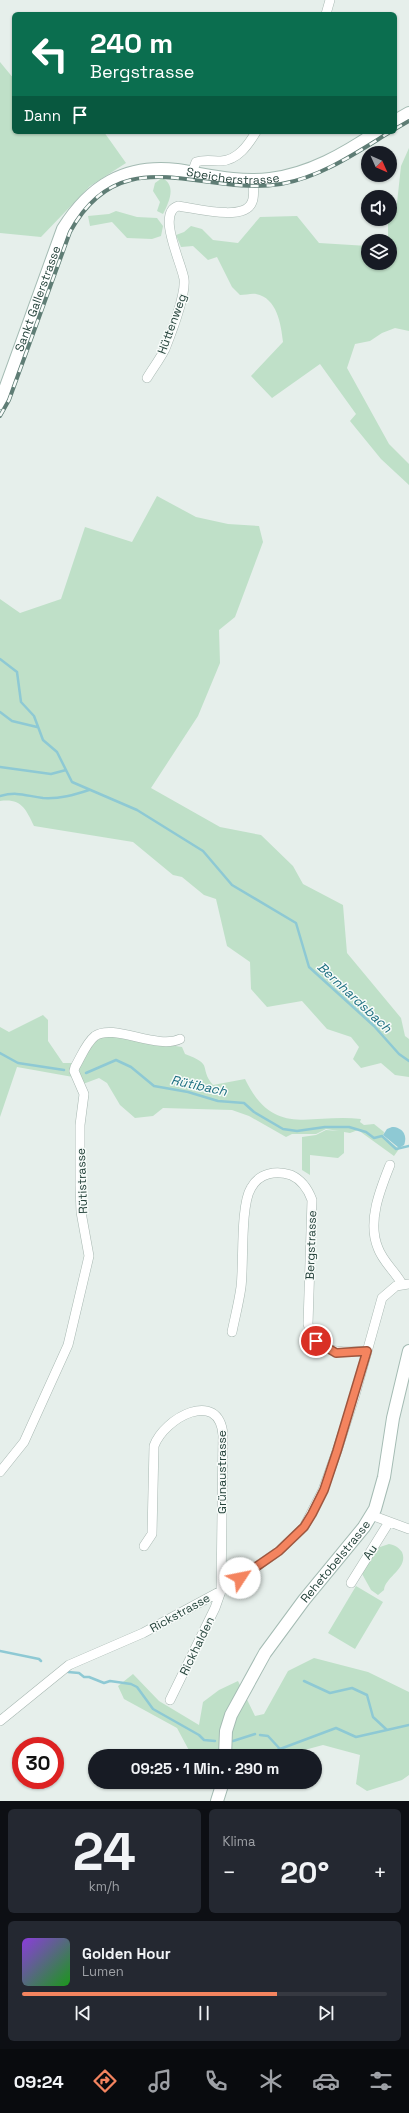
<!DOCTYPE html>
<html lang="de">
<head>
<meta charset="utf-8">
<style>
	:root { --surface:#171b24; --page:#242831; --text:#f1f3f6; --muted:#9ea1a6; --line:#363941; --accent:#f4845f }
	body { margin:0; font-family:"Space Grotesk",sans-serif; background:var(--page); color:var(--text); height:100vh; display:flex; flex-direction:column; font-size:15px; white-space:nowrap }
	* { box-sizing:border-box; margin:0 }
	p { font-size:13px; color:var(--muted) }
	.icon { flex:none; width:22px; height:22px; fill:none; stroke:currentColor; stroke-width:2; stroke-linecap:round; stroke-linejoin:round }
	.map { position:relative; height:1801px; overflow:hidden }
	.details { display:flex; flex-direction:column; gap:8px; padding:8px; background:#0d0f14; flex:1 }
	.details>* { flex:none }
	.hud { position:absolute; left:12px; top:12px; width:385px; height:122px; border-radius:6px; box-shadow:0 1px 3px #0004; background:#0b6e4f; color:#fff; overflow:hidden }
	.needle { width:26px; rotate:135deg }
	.buttons { position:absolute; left:361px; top:146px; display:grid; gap:8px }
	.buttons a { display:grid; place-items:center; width:36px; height:36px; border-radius:50%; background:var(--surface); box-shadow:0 1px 3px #0004; font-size:20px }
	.speed { position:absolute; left:12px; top:1737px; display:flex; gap:8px; font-size:20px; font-weight:700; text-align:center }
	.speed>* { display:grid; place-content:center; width:52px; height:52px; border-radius:50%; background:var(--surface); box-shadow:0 1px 3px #0004; line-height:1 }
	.speed .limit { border:6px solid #d22; background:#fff; color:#111 }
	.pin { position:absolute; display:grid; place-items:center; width:34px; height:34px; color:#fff; margin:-17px; border:2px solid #fff; border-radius:50%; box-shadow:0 1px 4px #0007 }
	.me { position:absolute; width:44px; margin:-22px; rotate:56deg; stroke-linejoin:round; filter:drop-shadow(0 0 3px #0008) }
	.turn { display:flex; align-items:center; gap:14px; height:84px; padding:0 12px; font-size:18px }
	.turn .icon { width:52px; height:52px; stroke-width:2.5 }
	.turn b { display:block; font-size:28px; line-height:34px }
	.then { display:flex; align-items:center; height:38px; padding:0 12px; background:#0003; gap:8px; font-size:15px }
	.big { font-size:30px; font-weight:700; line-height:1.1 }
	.details .card { flex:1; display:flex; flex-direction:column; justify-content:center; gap:6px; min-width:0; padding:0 14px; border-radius:6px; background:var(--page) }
	.details .dial { align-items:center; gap:0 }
	.dial b { font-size:52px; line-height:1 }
	.song { display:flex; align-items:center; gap:12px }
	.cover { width:48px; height:48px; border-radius:6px; background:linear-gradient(135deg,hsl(270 70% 55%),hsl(120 70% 35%)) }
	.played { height:4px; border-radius:2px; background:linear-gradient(90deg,var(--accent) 70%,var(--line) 70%) }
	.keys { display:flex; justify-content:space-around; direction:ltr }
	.heat { display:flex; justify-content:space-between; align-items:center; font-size:22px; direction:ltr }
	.details .tiles { flex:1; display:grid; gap:8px; grid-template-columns:1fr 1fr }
	.card:last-child { grid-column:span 2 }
	.trip { position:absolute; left:88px; top:1749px; width:234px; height:40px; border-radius:20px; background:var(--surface); box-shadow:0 1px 3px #0004; font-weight:700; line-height:40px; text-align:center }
	.menu { display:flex; height:64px; justify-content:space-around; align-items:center; background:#090b0e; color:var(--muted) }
	.menu .icon { width:28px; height:28px }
	.menu .on { color:var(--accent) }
	.menu b { font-size:18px; color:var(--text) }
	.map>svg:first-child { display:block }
</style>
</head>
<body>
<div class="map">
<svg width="409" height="1801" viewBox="0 0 409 1801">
	<rect width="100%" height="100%" fill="#e6efeb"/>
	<!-- green -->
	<path fill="#bfe0c8" d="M0,62L14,79V132H104L126,163L90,186L41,237L0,233Z
		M409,148V331L395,328L382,333L370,341L355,344L347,368L389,444L409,464V485L381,459L350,421L356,414L320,364L272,398L251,376L283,342C281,324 277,298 256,294C252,293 245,295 240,295L232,287L217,257L208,260L193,246L181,247L176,235L184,232L191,226L202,229L213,240L238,243L260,217L297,216L319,243L368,246V263H390V241H384L388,236V219H390V215L397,203L401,166Z
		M162,178C177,185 169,202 163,214L157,211L160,202L153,191L155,183Z
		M116,211L137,217L157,218L163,226L161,236L152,239L127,238L112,222L90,226L88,216L109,214Z
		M157,496L196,517L228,524L259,526L263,542L235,617L219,630L220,663L198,716L151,788L220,827L261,835L293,866L303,884L343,905L347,953L401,1018L405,1036L409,1039V1077L395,1075L381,1063L361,1068L353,1059L359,1047L351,1037L327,1029L302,1001L267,1007L251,989L250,962L227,946L216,899L204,895L182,877L173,875L133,842L34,826C26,809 21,798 0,801V599L20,613L61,599L85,527L132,542Z
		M43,1015L48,1020V1041L63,1063H73V1077L17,1067L0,1117V1027L9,1032Z
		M104,1035L182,1047L185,1054C215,1065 198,1067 213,1085L245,1079C274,1139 310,1113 361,1119L360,1122L364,1125L374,1124L384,1132L383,1136L399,1149L394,1156L358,1130L350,1133L344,1132V1153L338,1158L310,1155V1175L302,1170V1137L316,1135L326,1130L339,1131L326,1129L316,1134H292L286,1137L249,1116L232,1110L163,1108L153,1116L135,1118L120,1105L107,1083L99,1078L83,1084C72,1063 87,1047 104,1035Z
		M389,1544C395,1545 398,1547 402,1552C409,1568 385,1577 384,1590L378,1595L371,1590L361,1572L377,1548Z
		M356,1586L383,1602L355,1649L328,1633Z
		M314,1658L368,1672L409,1692V1775L402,1780L367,1791L356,1784L360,1755L323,1745L282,1756H192L177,1728L124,1699L118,1686L133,1674L159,1701L199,1725L203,1702L219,1690L238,1681L255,1716L264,1714L288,1671Z"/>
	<!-- water -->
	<path fill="#8ec9d4" d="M392,1127C402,1127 408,1135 404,1145L399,1148L383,1135L387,1129Z"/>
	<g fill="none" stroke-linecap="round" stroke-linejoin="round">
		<!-- stream -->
		<path stroke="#8ec9d4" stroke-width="2.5" d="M0,659L17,672L21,702L34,716L43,740L57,752L72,782L137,810L203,851L232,885L296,923L309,967L374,1026L399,1054L409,1061
			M0,712L12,721L37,727
			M0,767L51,774L66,770
			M0,796C18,791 26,796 43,798C60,799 74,795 89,790
			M0,1053L18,1063L64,1070
			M86,1073L116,1060L131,1067L154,1086L188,1092L218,1101L244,1103L254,1112L283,1129L297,1131L325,1127H349L366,1132L374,1138L382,1136L396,1149L409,1146
			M0,1651L39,1659L41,1661
			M68,1672L79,1673L84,1677H89L104,1683L110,1681L131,1684L137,1687L153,1709L199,1735L204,1740L215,1741
			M304,1681L330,1693L352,1688L367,1695L373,1717L387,1730
			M260,1735L268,1736L280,1749L336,1728L356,1737L409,1725
			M233,1741L255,1734
			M264,1756L280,1749"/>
		<!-- street casing -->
		<g stroke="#a8b8b2" stroke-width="10">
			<path id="street" d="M326,14L330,0
				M192,173L196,162C205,159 212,161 221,161C238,160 248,145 256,132
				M147,378C153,368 160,359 165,349C171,334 186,294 184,279C182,264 156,213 178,206C194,208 245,222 252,202C255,196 253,187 253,180
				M390,1165C380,1190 367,1222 378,1248C383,1262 395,1271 402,1284
				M232,1332C235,1317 239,1302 241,1287C244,1264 240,1206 251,1188C259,1173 276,1170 291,1175C302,1180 308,1189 312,1200L308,1324C317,1355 340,1353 367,1351
				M0,1472L24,1442L68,1345L89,1256L81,1212L80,1186V1125L84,1094L74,1071L75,1067C81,1057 86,1043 95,1036C113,1023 157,1050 180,1039
				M371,1515L409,1529
				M144,1546L152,1534L154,1446C164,1418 219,1388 223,1435L221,1591L215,1608L170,1700
				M351,1583L389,1522
				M0,1721L69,1665L143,1633L221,1591L279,1551L304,1527L323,1490L337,1451L355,1395L382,1298L396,1286L409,1284"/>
		</g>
		<!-- secondary casing -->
		<g stroke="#a4bbb3" stroke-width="14">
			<g id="secondary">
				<path d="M395,121L409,113"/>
				<path id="s1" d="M0,403L63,229C90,186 125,164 177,170C208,175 238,183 270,179C310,174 344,154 377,132"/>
				<path id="s2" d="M225,1756L226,1731L231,1715L265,1653L304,1600L364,1527L375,1509L384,1477L393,1418L409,1351"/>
				<path d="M217,1801L223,1782"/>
			</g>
		</g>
		<!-- street -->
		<use href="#street" stroke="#fff" stroke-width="9"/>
		<!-- secondary -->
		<use href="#secondary" stroke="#fff" stroke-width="12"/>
		<!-- rail casing -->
		<g stroke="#5f7d75" stroke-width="4">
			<path id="rail" d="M395,129L409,121
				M0,416L9,400L70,232C122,137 201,197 281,184C321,177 356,153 390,132"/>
		</g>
		<!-- rail -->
		<use href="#rail" stroke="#f7fbf9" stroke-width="2.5" stroke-dasharray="8" stroke-linecap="butt"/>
	</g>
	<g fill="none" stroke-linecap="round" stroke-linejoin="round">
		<!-- route casing -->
		<g stroke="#9f563e" stroke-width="10">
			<path id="route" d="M240,1578L279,1551L304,1527L312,1514L324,1490L337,1451L367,1351L336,1353L316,1341"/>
		</g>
		<!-- route -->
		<use href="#route" stroke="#f4845f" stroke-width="7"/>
	</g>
	<g text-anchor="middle" stroke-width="3" stroke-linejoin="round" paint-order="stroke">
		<!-- street labels -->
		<g font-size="12" fill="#24423a" stroke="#f7fbf9">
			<text dy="4" stroke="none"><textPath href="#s1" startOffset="378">Speicherstrasse</textPath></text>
			<text dy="4" stroke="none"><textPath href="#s1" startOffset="111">Sankt Gallerstrasse</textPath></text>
			<text transform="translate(172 324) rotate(-70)" y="4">Hüttenweg</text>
			<text transform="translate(82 1181) rotate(-92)" y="4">Rütistrasse</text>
			<text transform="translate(311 1245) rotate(-88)" y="4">Bergstrasse</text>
			<text transform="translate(222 1472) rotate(-90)" y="4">Grünaustrasse</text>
			<text transform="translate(370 1552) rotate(-56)" y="4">Au</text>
			<text dy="4" stroke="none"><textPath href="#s2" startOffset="228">Rehetobelstrasse</textPath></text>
			<text transform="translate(180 1613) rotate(-29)" y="4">Rickstrasse</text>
			<text transform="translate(197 1646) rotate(-64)" y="4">Rickhalden</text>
		</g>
		<!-- water labels -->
		<g font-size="13" font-style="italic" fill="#1c6f80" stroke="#f7fbf9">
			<text transform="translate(355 997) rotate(43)" y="5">Bernhardsbach</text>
			<text transform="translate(199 1085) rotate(12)" y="5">Rütibach</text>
		</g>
	</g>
</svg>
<div class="buttons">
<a><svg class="needle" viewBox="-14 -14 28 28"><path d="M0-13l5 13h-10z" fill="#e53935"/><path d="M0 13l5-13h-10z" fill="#9ea1a6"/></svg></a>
<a><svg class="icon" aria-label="sound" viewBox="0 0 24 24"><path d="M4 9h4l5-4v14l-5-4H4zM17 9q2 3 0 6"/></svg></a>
<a><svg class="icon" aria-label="layers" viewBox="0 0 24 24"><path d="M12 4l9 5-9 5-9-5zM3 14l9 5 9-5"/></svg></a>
</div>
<div class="speed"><div class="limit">30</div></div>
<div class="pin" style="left:316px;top:1341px;background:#d93025"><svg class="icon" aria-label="arrive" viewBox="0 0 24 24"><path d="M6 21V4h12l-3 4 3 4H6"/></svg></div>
<svg class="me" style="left:240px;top:1578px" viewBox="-20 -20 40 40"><circle r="19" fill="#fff"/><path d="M0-13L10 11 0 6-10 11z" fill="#f4845f"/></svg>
<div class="trip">09:25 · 1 Min. · 290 m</div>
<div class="hud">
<div class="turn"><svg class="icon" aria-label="left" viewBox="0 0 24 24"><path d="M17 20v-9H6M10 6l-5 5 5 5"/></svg><div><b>240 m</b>Bergstrasse</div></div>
<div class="then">Dann<svg class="icon" aria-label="arrive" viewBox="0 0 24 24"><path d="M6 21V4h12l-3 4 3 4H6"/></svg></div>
</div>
</div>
<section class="details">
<div class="tiles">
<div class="card dial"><b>24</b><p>km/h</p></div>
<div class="card"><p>Klima</p>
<div class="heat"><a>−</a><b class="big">20°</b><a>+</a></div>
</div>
<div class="card">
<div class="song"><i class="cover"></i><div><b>Golden Hour</b><p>Lumen</p></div></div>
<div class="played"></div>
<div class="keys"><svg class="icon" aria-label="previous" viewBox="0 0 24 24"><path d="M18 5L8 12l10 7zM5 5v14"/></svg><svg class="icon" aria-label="pause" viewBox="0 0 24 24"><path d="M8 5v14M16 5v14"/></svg><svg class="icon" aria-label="next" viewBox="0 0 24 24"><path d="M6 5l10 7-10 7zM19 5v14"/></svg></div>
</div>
</div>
</section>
<nav class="menu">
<b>09:24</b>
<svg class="icon on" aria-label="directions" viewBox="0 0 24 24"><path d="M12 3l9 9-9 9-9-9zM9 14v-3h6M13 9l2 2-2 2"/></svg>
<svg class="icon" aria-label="music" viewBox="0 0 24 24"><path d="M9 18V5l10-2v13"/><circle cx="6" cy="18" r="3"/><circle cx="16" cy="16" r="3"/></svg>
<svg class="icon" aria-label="phone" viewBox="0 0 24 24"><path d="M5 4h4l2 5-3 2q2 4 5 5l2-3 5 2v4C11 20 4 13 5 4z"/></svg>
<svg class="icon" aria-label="climate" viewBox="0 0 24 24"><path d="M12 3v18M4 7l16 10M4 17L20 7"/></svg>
<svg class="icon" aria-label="car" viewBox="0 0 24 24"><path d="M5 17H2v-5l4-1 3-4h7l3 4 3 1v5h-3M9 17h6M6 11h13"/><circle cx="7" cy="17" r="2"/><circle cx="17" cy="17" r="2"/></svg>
<svg class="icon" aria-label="filters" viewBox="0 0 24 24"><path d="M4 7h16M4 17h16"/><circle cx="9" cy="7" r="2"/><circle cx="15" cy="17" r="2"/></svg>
</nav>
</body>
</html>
